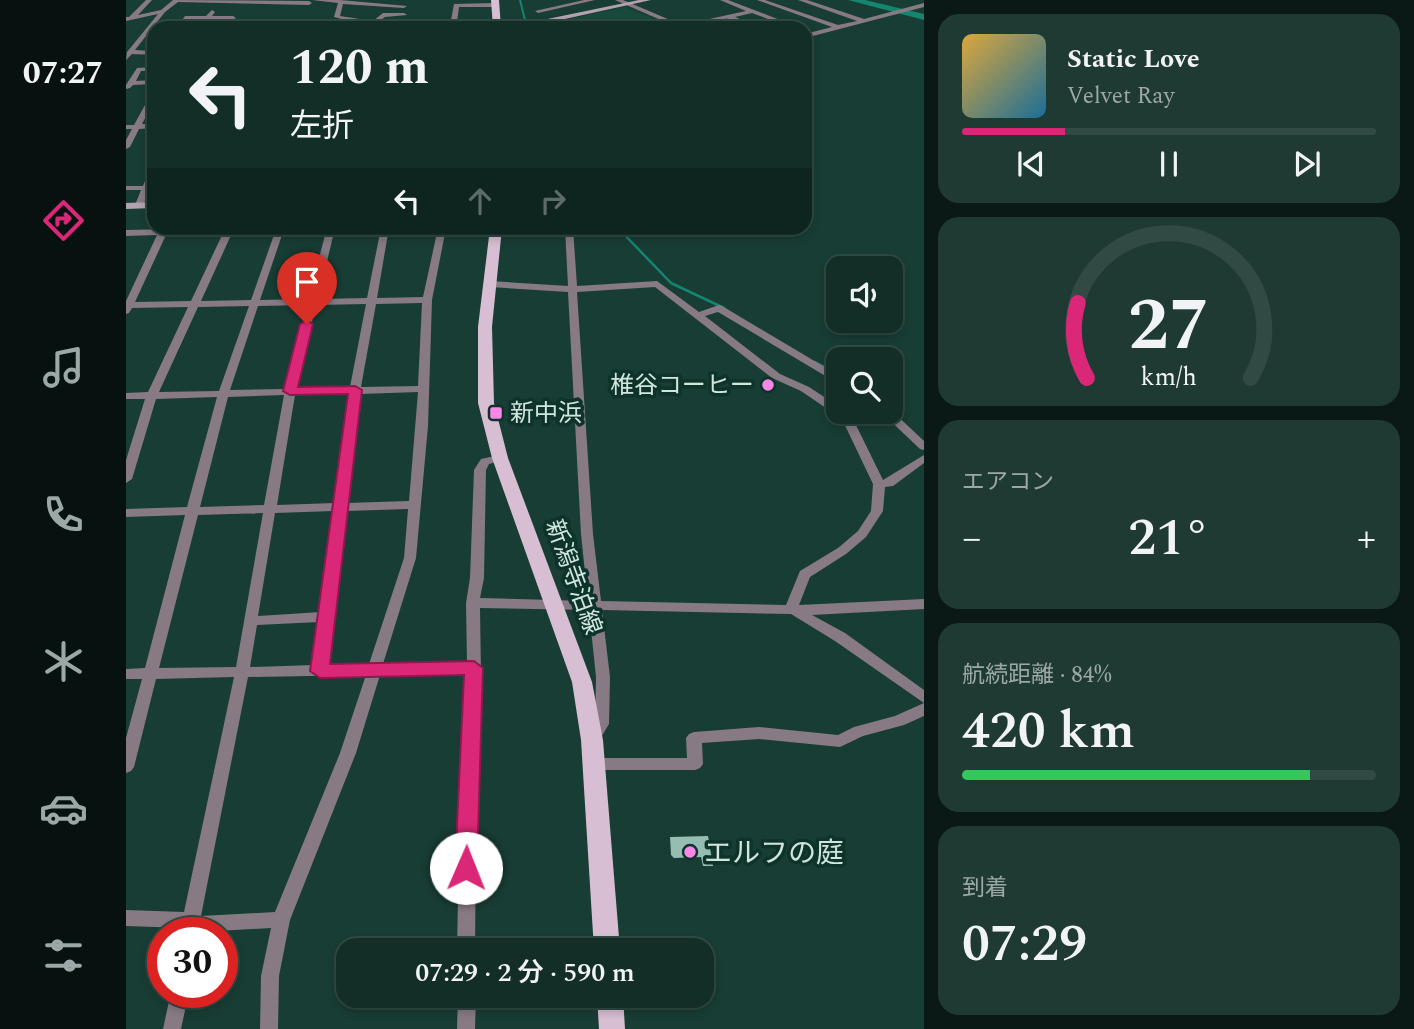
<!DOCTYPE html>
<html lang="ja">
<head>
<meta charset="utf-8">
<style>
	:root { --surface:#122e27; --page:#1f3a33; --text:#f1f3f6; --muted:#9ca8a7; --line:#314a44; --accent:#db2777 }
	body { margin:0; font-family:Spectral,"Noto Sans JP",serif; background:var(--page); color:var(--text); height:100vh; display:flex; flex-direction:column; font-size:26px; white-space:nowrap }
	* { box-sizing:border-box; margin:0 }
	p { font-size:23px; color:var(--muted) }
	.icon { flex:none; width:38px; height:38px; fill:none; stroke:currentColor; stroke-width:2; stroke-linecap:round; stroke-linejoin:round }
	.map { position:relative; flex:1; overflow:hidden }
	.panel { display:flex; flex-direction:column; gap:14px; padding:14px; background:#0a1915; width:490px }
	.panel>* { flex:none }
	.guide { position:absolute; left:21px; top:21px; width:665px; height:214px; border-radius:21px; box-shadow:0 4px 10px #0003,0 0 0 2px var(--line); background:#122e27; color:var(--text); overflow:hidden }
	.buttons { position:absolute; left:700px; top:256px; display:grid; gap:14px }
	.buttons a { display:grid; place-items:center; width:77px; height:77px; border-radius:14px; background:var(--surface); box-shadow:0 4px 10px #0003,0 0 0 2px var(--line); font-size:35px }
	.speed { position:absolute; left:21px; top:917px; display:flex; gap:14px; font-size:35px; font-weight:700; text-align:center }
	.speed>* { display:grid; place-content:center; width:91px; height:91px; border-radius:50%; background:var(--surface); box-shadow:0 4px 10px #0003,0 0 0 2px var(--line); line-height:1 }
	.speed .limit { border:10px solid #d22; background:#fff; color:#111 }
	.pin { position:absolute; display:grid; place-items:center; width:60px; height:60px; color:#fff; margin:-72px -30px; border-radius:50% 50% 50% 0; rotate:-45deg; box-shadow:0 0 7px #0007 }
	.pin .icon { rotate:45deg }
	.me { position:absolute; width:77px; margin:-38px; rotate:1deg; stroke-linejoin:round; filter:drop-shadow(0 0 5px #0008) }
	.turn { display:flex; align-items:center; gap:24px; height:147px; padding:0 28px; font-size:32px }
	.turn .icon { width:91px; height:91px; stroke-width:2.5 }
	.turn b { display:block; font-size:49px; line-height:60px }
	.lanes { display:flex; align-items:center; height:66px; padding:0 28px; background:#0003; justify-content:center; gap:35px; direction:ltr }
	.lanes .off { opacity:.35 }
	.big { font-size:52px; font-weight:600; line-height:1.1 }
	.panel .card { flex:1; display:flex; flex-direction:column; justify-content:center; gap:10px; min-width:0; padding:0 24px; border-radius:21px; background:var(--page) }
	.panel .dial { align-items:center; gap:0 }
	.dial svg { height:182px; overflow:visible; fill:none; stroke:var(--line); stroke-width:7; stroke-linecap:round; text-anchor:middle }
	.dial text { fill:var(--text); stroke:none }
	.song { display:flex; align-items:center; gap:21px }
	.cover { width:84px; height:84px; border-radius:10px; background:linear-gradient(135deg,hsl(40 70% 55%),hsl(200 70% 35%)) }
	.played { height:7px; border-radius:4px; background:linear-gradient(90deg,var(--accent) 25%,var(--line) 25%) }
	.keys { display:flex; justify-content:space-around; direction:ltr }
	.heat { display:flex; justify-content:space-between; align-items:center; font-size:38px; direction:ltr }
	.charge { height:10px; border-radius:5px; background:linear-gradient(90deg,#34c759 84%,var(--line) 0) }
	.trip { position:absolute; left:210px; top:938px; width:378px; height:70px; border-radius:21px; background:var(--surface); box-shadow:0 4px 10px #0003,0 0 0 2px var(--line); font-weight:600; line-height:70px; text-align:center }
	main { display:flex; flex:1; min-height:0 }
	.dock { display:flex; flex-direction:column; width:126px; justify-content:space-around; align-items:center; background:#071210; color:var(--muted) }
	.dock .icon { width:49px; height:49px }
	.dock .selected { color:var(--accent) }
	.dock b { font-size:32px; color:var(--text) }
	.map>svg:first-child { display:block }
</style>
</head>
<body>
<main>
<nav class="dock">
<b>07:27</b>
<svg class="icon selected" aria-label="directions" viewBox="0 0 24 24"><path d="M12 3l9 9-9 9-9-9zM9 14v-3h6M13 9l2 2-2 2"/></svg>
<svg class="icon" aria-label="music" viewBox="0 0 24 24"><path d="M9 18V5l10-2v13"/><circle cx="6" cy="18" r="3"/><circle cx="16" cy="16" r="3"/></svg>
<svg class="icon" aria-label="phone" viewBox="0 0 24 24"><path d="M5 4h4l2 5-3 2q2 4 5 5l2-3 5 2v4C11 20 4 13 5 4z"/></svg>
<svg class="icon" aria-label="climate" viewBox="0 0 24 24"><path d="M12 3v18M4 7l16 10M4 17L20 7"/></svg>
<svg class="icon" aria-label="car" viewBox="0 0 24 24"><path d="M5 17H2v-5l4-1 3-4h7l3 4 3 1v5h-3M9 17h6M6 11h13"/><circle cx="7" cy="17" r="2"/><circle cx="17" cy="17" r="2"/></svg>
<svg class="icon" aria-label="filters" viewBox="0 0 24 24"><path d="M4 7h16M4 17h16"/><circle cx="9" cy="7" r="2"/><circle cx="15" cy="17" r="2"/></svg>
</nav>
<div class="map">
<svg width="798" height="1029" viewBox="0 0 798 1029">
	<rect width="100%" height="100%" fill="#183d34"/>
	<!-- built -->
	<path fill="#19493d" d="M499,7L551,28H442L429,22Z"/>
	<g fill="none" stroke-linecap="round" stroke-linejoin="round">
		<!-- stream-far1 -->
		<path stroke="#15856f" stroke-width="2" d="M394,0L401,28"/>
		<!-- stream -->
		<path stroke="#15856f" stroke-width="2.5" d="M492,228L545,283L598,308
			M689,362L712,374"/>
		<!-- river -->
		<path fill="#15856f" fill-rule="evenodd" d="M722,0H739L798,14V20Z"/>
	</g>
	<!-- building -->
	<path fill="#95bdb1" d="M582,836L587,866H577L575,857L548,858L545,855L544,837Z"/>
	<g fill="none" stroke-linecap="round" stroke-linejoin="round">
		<!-- street -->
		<path fill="#877a84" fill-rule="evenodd" d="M20,0H26L12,15L35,10L47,0L183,1L186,3L183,5L52,2L39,12L9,50L28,51V55L6,54L0,60L1,52L32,14L0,21V17H3Z
			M186,0H214L281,6L278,8L217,4L214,16L247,21L257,13H278L281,15L259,17L251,23V26L265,28H244L245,24L236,23L170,26L172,23L223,21L208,17L212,3Z
			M458,0H469L412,13L409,11Z
			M489,0H497L556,25L620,11L594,0H602L675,28H666L626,13L609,17L635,28C623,28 614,20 603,19C590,17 567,28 553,28Z
			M631,0H639L712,25L731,21L672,0H681L738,19L798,3V7L679,38V34L706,27Z
			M328,4L368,3L371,5L368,7H333L331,22L334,28H328L326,24H311V28H305L306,21L325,20Z
			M86,10L89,12L86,16H107L110,18L107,20H84L80,28H74L78,20L63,19L56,28H50L59,16H80Z
			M28,67V71H15L10,81L28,80V84L7,85L4,88L0,89V85L11,68Z
			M28,92V101L16,124H28V128L13,129L4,147L0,149V140L6,129H0V125H8L25,94Z
			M25,166H28C28,182 23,193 16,207H10L9,205L15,190H0V186H17Z
			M100,228H200L196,231L157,232L134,300L182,299L201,228H209L192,299L241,298L255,228H263L251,298L297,297L312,228H320L306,300L302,426L290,558L257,664L341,663L340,603L344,578L348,470L355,459L374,455L380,458L378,460L363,464L360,470L358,578L354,598L462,601L455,534L442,292L364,287L359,284L364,281L442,286L439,228H447L451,286L531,281L573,312L593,305L596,306L712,375V382L708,381L592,312L579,316L654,374L683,387L712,406V411H720L725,415L757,480L798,455V463L767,486L759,487L757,511L740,537L720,554L684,577L673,605L798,599V609L686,615L719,633L798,690V716L778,725L737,736L714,747L633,739L576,743L577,764L574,768L569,770H468L463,768L460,764L463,760L468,758H561L560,738L563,734L568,732L633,727L712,735L728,727L769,716L798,703L709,641L665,614L476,610L484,677L483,724L471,744L466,746L461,744L458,740L469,723L470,677L463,610L354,608L355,675L351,737L349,950H331L335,737L341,673L254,675L230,753L164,920L153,976L152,1029H134L135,976L145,928L58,933L59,928L0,926V910L58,912L108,677L30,679L8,767L5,771L0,773V738L16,679H0V669L19,668L59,515L0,517V509L61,507L91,397L30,399L6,479L0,483V460L19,399H0V393L22,392L62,307L6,308L3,313L0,314V301L31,235L0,236V230ZM149,232L125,300L75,301L106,233ZM97,233L65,301L9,302L40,235ZM529,287L646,378L675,391L716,419L747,484L745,511L732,531L712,548L674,571L660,605L475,601L467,534L451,292ZM296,303L292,386L235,387L250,304ZM240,304L224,387L170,389L190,305ZM181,305L159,389L104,390L132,306ZM123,306L93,391L33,392L72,307ZM292,392L283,501L221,503L234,394ZM223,394L209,503L151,505L169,395ZM158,395L138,505L74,507L102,397ZM282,509L278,558L243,664L202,665L220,511ZM208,511L195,612L132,616L149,513ZM137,513L110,667L33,668L72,515ZM193,622L188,665L124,667L131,625ZM240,675L214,753L149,912L75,916L122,677Z
			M765,410L798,441V450L794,449L754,411Z
			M45,992H63L55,1029H37Z
			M332,996H350L349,1029H331Z"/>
		<!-- secondary -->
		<path fill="#b4a1b0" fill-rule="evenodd" d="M513,0H525L407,26L368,27L407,22Z
			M28,202V208L0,209V203Z"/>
		<!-- primary -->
		<path fill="#d7bed2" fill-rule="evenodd" d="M365,0H373L375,28H367Z
			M364,228H376L366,327L368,403L382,458L466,682L477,740L494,950H468L455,740L446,682L366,458L352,403V327Z
			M471,996H497L499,1029H473Z"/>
	</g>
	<!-- route -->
	<path fill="#db2777" stroke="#8e194d" stroke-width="2" d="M181,320L187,324L172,387L229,386L236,390L204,664L348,661L357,668L351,868L348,875L340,878L333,875L329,868L338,675L194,678L184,671L222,394L164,395L157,391L174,324Z"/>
	<!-- markers -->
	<g fill="#f987e8" stroke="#0d332a" stroke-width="2.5">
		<circle cx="642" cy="385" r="7"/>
		<rect x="363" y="406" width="14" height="14" rx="3.5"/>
		<circle cx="564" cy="852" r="7"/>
	</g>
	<g text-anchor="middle" stroke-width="7" stroke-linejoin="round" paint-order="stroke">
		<!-- poi labels -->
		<g font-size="24" fill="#d1e5df" stroke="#0d332a" text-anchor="end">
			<text x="628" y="393">椎谷コーヒー</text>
			<text x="384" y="421" text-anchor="start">新中浜</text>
		</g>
		<!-- street labels -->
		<g font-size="24" fill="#d1e5df" stroke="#0d332a">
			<text transform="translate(448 577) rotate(70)" y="8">新潟寺泊線</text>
		</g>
		<!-- near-poi labels -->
		<g font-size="28" fill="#d1e5df" stroke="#0d332a" text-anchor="start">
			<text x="578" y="862">エルフの庭</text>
		</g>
	</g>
</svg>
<div class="buttons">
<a><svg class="icon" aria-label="sound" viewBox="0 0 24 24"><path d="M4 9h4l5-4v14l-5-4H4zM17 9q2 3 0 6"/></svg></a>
<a><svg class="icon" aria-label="search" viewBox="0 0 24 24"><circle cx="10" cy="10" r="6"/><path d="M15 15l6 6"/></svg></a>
</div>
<div class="speed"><div class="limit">30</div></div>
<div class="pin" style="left:181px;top:324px;background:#d93025"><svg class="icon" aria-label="arrive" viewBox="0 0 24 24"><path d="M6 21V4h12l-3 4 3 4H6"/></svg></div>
<svg class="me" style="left:340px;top:868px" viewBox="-20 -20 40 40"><circle r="19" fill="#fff"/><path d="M0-13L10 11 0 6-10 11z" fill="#db2777"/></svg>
<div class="trip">07:29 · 2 分 · 590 m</div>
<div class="guide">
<div class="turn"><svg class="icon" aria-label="left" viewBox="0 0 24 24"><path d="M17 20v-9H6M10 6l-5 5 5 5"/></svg><div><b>120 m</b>左折</div></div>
<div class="lanes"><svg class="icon" aria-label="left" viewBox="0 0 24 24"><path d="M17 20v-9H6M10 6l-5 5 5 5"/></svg><svg class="icon off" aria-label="ahead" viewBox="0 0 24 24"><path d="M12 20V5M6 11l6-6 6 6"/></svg><svg class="icon off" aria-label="right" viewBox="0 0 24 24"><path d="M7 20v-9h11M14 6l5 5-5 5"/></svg></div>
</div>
</div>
<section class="panel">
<div class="card">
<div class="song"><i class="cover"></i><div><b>Static Love</b><p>Velvet Ray</p></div></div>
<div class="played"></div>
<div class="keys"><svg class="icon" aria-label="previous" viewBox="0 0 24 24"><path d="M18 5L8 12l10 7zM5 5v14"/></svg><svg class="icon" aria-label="pause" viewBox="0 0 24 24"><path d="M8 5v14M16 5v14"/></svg><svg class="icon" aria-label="next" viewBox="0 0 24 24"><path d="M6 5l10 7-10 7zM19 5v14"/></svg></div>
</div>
<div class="card dial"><svg viewBox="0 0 100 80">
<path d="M14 69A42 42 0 1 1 86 69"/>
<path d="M14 69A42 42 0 0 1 10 36" stroke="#db2777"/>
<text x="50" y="56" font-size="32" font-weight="700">27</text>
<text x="50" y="72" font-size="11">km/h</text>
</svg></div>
<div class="card"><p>エアコン</p>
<div class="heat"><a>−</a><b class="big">21°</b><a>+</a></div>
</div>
<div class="card"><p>航続距離 · 84%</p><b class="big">420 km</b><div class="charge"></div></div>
<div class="card"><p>到着</p><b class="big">07:29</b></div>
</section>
</main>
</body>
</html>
